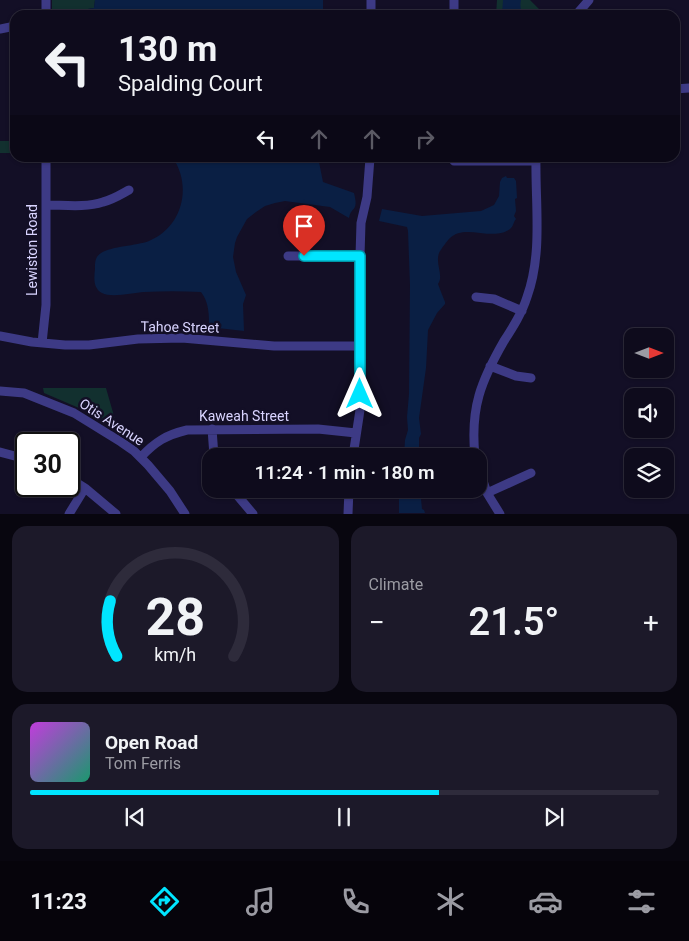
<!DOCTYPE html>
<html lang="en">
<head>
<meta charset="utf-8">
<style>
	:root { --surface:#0e0b1c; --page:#1c1929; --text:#f1f3f6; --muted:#9b9ba3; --line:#2e2b3b; --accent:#00e5ff }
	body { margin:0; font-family:Roboto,sans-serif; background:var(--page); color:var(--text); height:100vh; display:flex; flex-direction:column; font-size:19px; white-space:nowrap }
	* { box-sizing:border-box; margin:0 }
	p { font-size:16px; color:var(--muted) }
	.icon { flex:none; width:28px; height:28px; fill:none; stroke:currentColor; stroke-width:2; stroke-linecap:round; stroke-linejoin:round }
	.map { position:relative; height:514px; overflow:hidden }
	.details { display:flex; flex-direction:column; gap:12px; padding:12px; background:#08060f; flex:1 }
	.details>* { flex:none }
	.guide { position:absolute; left:10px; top:10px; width:670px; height:152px; border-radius:15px; box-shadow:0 1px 4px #0004,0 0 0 1px var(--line); background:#0e0b1c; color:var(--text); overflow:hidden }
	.needle { width:32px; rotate:90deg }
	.controls { position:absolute; left:624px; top:328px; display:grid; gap:10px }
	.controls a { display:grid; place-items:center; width:50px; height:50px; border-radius:10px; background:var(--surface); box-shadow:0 1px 4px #0004,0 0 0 1px var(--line); font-size:25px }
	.speed { position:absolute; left:15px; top:432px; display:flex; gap:10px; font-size:25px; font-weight:700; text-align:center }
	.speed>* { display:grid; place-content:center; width:65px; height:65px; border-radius:50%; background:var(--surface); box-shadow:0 1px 4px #0004,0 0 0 1px var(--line); line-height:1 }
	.speed .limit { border:2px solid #111; border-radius:8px; background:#fff; color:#111 }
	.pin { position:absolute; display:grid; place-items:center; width:42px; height:42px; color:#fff; margin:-51px -21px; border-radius:50% 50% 50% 0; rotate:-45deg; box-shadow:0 0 5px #0007 }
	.pin .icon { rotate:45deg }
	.me { position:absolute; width:55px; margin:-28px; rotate:0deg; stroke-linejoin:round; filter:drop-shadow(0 0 4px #0008) }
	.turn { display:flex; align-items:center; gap:18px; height:105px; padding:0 25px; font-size:22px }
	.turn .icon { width:65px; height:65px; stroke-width:2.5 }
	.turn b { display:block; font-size:35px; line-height:42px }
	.lanes { display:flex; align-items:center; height:48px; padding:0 25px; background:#0003; justify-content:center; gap:25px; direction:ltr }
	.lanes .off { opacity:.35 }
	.big { font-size:38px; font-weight:600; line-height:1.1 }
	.details .tile { flex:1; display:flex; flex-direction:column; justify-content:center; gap:8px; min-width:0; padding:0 18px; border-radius:15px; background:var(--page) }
	.details .dial { align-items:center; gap:0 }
	.dial svg { height:130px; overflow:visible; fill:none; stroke:var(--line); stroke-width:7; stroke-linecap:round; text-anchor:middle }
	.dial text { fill:var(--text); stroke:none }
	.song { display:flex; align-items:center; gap:15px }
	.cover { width:60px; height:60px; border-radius:8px; background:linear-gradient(135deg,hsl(290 70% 55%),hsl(160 70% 35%)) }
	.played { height:5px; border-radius:2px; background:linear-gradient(90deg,var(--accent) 65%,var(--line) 65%) }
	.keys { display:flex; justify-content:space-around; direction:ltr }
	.heat { display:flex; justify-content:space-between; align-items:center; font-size:28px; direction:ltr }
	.details .tiles { flex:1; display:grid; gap:12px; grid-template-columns:1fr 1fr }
	.tile:last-child { grid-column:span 2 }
	.trip { position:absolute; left:202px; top:448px; width:285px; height:50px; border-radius:15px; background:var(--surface); box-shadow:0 1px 4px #0004,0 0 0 1px var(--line); font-weight:600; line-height:50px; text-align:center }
	.tab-bar { display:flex; height:80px; justify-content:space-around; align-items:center; background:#06040b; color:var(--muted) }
	.tab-bar .icon { width:35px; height:35px }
	.tab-bar .active { color:var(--accent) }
	.tab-bar b { font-size:22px; color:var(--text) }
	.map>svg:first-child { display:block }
</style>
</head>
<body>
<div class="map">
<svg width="689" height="514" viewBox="0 0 689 514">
	<rect width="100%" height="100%" fill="#130f26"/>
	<!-- green -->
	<path fill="#12302f" d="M52,0H95L94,8L88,9V15H52Z
		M497,0H530L545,15H496Z
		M0,141H15V153H0Z
		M43,388H106L116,423L113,427L79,408L44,393Z"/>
	<!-- water -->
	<path fill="#0a1f44" d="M95,0H323V15H88V9L94,8Z
		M503,0H521C520,5 520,12 525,15H502Z
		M173,158H317L319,162L323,182L354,193C359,213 351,206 349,218L330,207L285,201L275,203L265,206L256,212L247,219L237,237L235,243L233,257L236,272L246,295L243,304L244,331L209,327C209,315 209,302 201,292C182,291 163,291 144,292C133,293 111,298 102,293C93,288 94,278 95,269C95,262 95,257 101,253C112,246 136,246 149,241C183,227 192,186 173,158Z
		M506,176L507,178H514L516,181L517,198L515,199L516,211L514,216L516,219C513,222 514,226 510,229C493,242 465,223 450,238C447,241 441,249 439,253C435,264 444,275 438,284L441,292L445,302V304L437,313L428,330L426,368L419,418L421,434L419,438V456H404L405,440L408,430L407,417L409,394L410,285L408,231L407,227L379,221L382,209L422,216L481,211L494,205L499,196L500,182L502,178Z
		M399,489H420L422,509L424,510L425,513H399Z"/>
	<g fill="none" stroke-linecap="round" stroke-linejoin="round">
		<!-- minor -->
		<path stroke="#3d3a85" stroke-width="9" d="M371,0V15
			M454,0V15
			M46,15V0
			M576,15L589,0
			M0,29L15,26
			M675,89L689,88
			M454,158V161H536
			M46,205C64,205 85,208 103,202C112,200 120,195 129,190
			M288,256H360
			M476,297L494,299L522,311
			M0,336L32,342L65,345H89L138,339L182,338L274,346H360
			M42,343L46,305V158
			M490,366L516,376L531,378
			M0,391L24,393L74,413L121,442L134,451L148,465L170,491L185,514
			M212,429L214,456
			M0,452L26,459
			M353,456L360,410V256L361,223L367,197L370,158
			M475,456C470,408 481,381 504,341C513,327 522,313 527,297C543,253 535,203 536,158
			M141,457C155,442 166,435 187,430L318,429L356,433
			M479,469L487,493L500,514
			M69,478L85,488L116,514
			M232,489L253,514
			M487,493L531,473
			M69,514L85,488
			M348,514L349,489"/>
	</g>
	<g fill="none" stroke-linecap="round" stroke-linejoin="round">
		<!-- route casing -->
		<g stroke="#0095a6" stroke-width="12">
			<path id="route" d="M304,256H360V394"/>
		</g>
		<!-- route -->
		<use href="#route" stroke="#00e5ff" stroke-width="9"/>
	</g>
	<g text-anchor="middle" stroke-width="5" stroke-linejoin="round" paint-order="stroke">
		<!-- street labels -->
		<g font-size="14" fill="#d9d4ff" stroke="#130f26">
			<text transform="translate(32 250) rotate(-90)" y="5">Lewiston Road</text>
			<text transform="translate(180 327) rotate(1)" y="5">Tahoe Street</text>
			<text x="244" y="421">Kaweah Street</text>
			<text transform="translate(112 422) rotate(33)" y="5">Otis Avenue</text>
		</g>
	</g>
</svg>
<div class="controls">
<a><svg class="needle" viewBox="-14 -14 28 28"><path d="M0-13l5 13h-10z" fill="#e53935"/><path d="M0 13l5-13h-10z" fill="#9b9ba3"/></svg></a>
<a><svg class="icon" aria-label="sound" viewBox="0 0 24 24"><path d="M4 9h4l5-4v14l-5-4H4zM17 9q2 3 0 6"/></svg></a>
<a><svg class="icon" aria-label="layers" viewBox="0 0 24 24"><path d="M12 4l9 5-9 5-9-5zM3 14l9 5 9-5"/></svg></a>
</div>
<div class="speed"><div class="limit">30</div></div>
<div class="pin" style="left:304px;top:256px;background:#d93025"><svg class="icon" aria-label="arrive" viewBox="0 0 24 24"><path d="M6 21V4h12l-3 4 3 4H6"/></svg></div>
<svg class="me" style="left:360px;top:394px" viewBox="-20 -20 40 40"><path d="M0-17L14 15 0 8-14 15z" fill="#00e5ff" stroke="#fff" stroke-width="4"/></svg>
<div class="trip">11:24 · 1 min · 180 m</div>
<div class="guide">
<div class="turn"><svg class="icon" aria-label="left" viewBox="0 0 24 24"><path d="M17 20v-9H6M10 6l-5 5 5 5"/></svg><div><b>130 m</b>Spalding Court</div></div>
<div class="lanes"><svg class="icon" aria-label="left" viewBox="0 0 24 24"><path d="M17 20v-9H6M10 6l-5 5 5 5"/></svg><svg class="icon off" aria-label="ahead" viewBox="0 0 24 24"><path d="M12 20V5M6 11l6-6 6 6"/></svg><svg class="icon off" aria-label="ahead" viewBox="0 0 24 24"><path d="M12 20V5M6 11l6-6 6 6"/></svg><svg class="icon off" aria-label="right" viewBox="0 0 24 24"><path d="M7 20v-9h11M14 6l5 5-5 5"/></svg></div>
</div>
</div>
<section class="details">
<div class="tiles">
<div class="tile dial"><svg viewBox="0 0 100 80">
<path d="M14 69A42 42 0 1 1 86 69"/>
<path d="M14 69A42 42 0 0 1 10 35" stroke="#00e5ff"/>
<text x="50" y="56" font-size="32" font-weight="700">28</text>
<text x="50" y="72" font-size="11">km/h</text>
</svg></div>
<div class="tile"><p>Climate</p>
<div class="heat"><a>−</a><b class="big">21.5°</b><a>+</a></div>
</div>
<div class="tile">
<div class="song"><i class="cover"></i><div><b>Open Road</b><p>Tom Ferris</p></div></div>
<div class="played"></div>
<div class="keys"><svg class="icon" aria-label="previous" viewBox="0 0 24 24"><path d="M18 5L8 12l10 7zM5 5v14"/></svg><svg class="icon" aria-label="pause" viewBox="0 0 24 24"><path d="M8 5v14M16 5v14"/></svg><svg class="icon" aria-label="next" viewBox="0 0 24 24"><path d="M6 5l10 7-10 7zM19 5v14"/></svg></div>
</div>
</div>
</section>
<nav class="tab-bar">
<b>11:23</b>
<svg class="icon active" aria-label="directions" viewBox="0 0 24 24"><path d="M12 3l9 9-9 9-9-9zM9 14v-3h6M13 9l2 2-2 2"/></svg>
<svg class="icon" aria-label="music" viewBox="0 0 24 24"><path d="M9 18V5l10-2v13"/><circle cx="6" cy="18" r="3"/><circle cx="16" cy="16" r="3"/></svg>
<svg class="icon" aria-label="phone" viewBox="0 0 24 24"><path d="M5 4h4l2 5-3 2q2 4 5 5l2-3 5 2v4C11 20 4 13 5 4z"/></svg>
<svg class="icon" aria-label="climate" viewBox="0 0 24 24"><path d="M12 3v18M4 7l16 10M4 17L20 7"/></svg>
<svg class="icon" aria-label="car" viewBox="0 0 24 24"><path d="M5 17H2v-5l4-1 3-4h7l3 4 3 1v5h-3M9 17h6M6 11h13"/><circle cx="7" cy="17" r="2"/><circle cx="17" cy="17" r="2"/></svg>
<svg class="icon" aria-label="filters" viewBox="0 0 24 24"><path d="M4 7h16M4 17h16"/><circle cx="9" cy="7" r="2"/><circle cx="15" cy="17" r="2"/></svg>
</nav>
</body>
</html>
